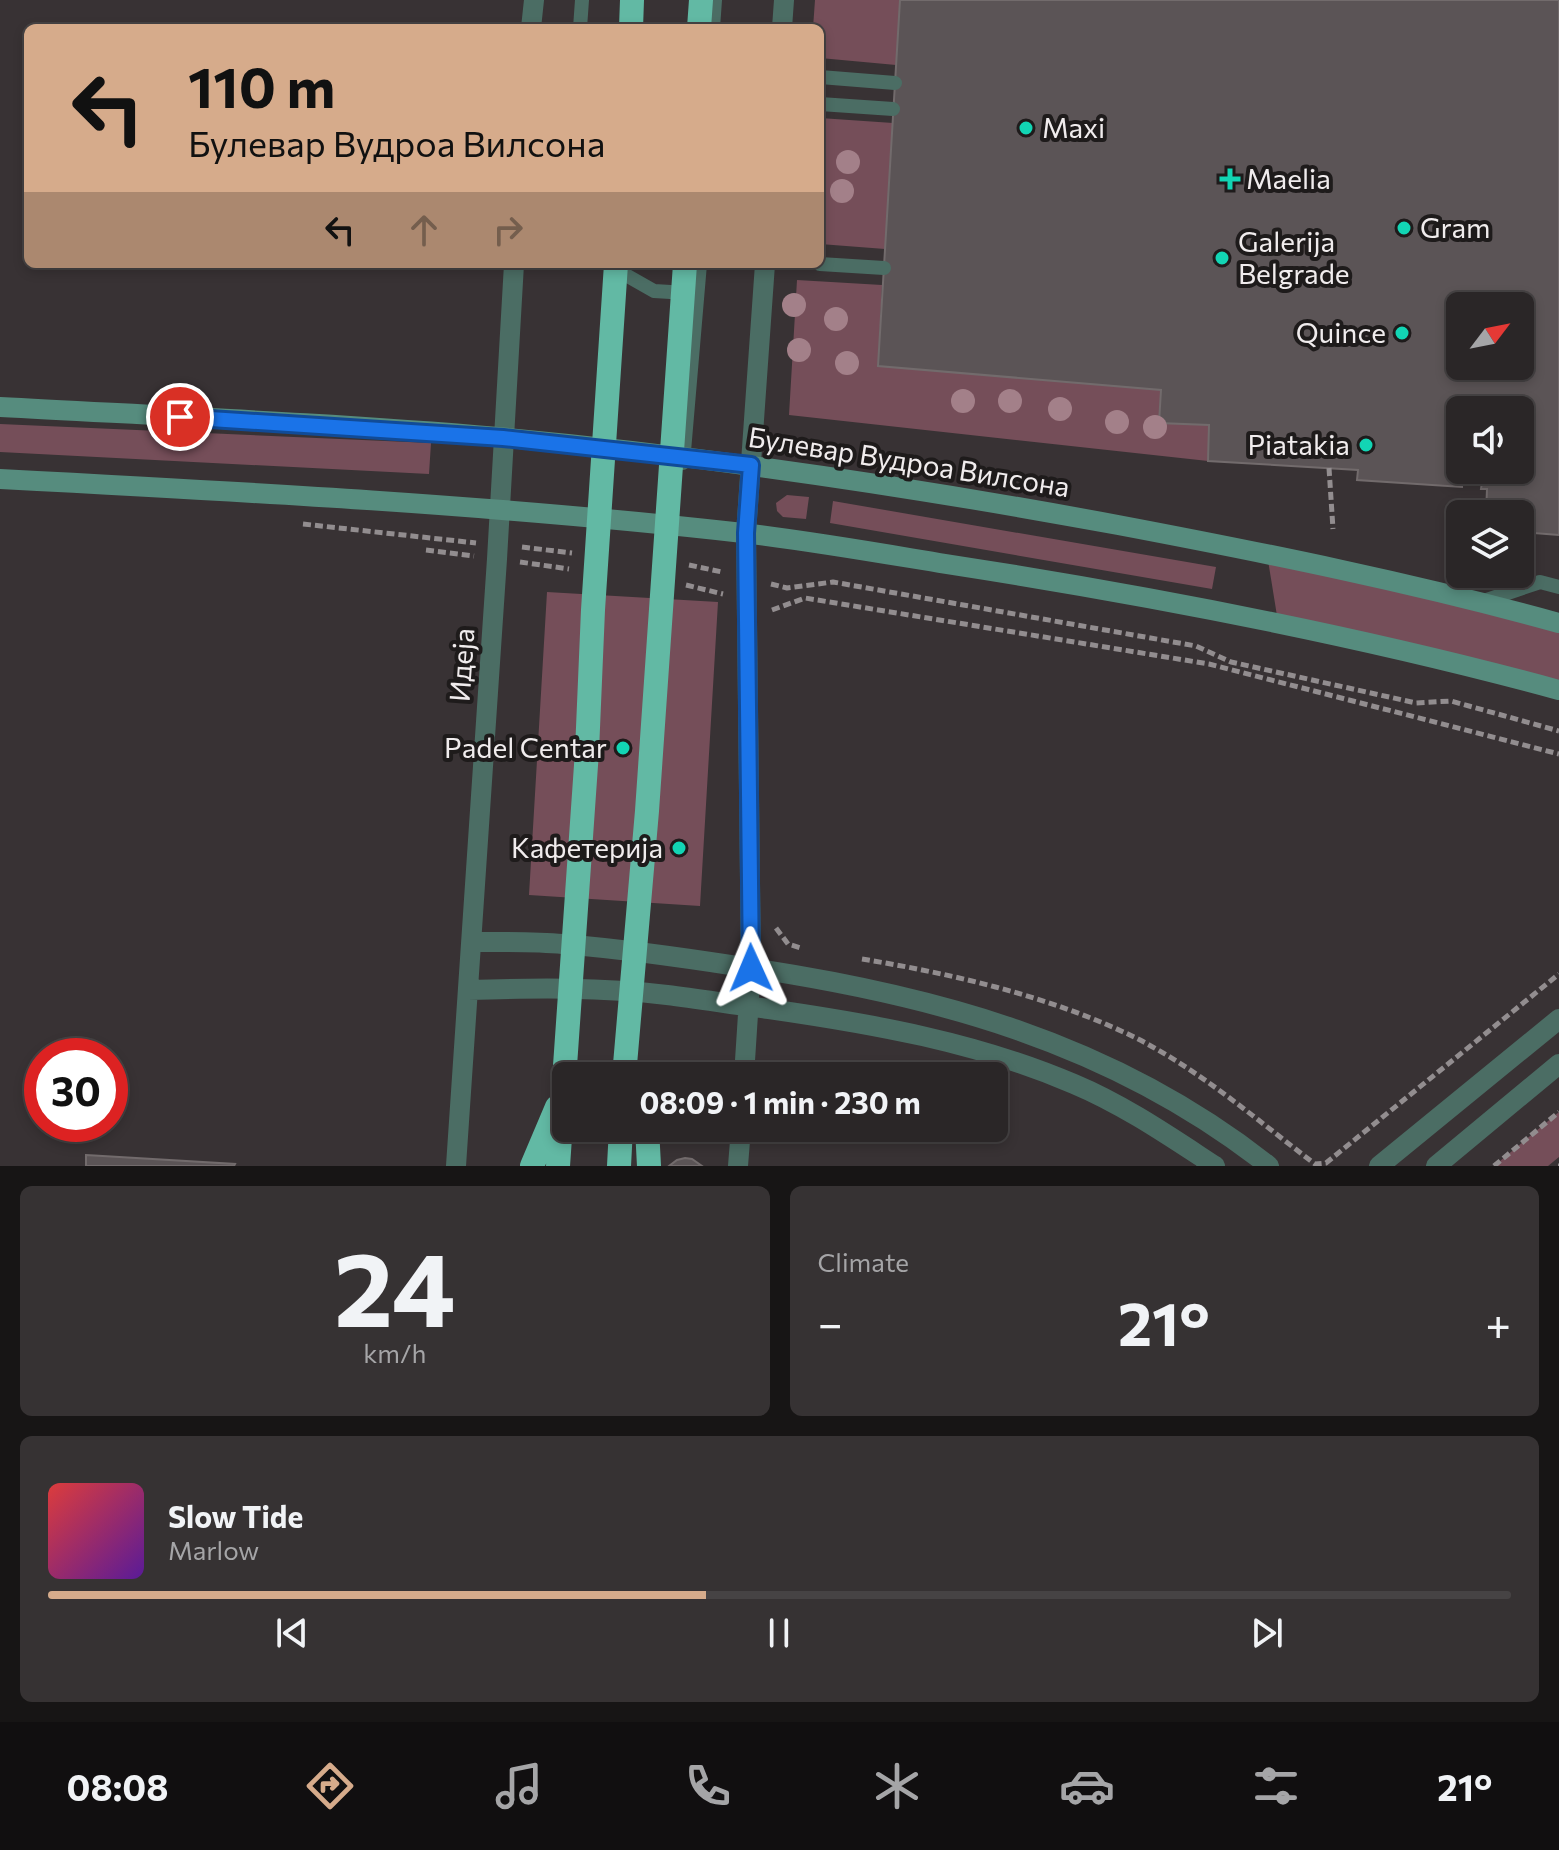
<!DOCTYPE html>
<html lang="en">
<head>
<meta charset="utf-8">
<style>
	:root { --surface:#2a2627; --page:#363233; --text:#f1f3f6; --muted:#a5a5a7; --line:#464344; --accent:#d6ab8b }
	body { margin:0; font-family:Commissioner,sans-serif; background:var(--page); color:var(--text); height:100vh; display:flex; flex-direction:column; font-size:30px; white-space:nowrap }
	* { box-sizing:border-box; margin:0 }
	p { font-size:26px; color:var(--muted) }
	.icon { flex:none; width:44px; height:44px; fill:none; stroke:currentColor; stroke-width:2; stroke-linecap:round; stroke-linejoin:round }
	.map { position:relative; height:1166px; overflow:hidden }
	.sheet { display:flex; flex-direction:column; gap:20px; padding:20px; background:#171515; flex:1 }
	.sheet>* { flex:none }
	.guide { position:absolute; left:24px; top:24px; width:800px; height:244px; border-radius:12px; box-shadow:0 4px 12px #0003,0 0 0 2px var(--line); background:#d6ab8b; color:#111; overflow:hidden }
	.needle { width:52px; rotate:58deg }
	.controls { position:absolute; left:1446px; top:292px; display:grid; gap:16px }
	.controls a { display:grid; place-items:center; width:88px; height:88px; border-radius:12px; background:var(--surface); box-shadow:0 4px 12px #0003,0 0 0 2px var(--line); font-size:40px }
	.speed { position:absolute; left:24px; top:1038px; display:flex; gap:16px; font-size:40px; font-weight:700; text-align:center }
	.speed>* { display:grid; place-content:center; width:104px; height:104px; border-radius:50%; background:var(--surface); box-shadow:0 4px 12px #0003,0 0 0 2px var(--line); line-height:1 }
	.speed .limit { border:12px solid #d22; background:#fff; color:#111 }
	.pin { position:absolute; display:grid; place-items:center; width:68px; height:68px; color:#fff; margin:-34px; border:4px solid #fff; border-radius:50%; box-shadow:0 2px 8px #0007 }
	.me { position:absolute; width:88px; margin:-44px; rotate:359deg; stroke-linejoin:round; filter:drop-shadow(0 0 6px #0008) }
	.turn { display:flex; align-items:center; gap:28px; height:168px; padding:0 32px; font-size:36px }
	.turn .icon { width:104px; height:104px; stroke-width:2.5 }
	.turn b { display:block; font-size:56px; line-height:68px }
	.lanes { display:flex; align-items:center; height:76px; padding:0 32px; background:#0003; justify-content:center; gap:40px; direction:ltr }
	.lanes .off { opacity:.35 }
	.big { font-size:60px; font-weight:700; line-height:1.1 }
	.sheet .card { flex:1; display:flex; flex-direction:column; justify-content:center; gap:12px; min-width:0; padding:0 28px; border-radius:12px; background:var(--page) }
	.sheet .dial { align-items:center; gap:0 }
	.dial b { font-size:104px; line-height:1 }
	.song { display:flex; align-items:center; gap:24px }
	.cover { width:96px; height:96px; border-radius:12px; background:linear-gradient(135deg,hsl(0 70% 55%),hsl(270 70% 35%)) }
	.played { height:8px; border-radius:4px; background:linear-gradient(90deg,var(--accent) 45%,var(--line) 45%) }
	.keys { display:flex; justify-content:space-around; direction:ltr }
	.heat { display:flex; justify-content:space-between; align-items:center; font-size:44px; direction:ltr }
	.sheet .tiles { flex:1; display:grid; gap:20px; grid-template-columns:1fr 1fr }
	.card:last-child { grid-column:span 2 }
	.trip { position:absolute; left:552px; top:1062px; width:456px; height:80px; border-radius:12px; background:var(--surface); box-shadow:0 4px 12px #0003,0 0 0 2px var(--line); font-weight:700; line-height:80px; text-align:center }
	.tab-bar { display:flex; height:128px; justify-content:space-around; align-items:center; background:#110f10; color:var(--muted) }
	.tab-bar .icon { width:56px; height:56px }
	.tab-bar .active { color:var(--accent) }
	.tab-bar b { font-size:36px; color:var(--text) }
	.map>svg:first-child { display:block }
</style>
</head>
<body>
<div class="map">
<svg width="1559" height="1166" viewBox="0 0 1559 1166">
	<rect width="100%" height="100%" fill="#383234"/>
	<!-- green -->
	<path fill="#754e59" d="M815,0H900L896,65L820,58V28H813Z
		M820,118L893,123L885,249L820,244Z
		M797,280L882,285L878,366L1161,390L1160,423L1209,425L1208,461L789,415Z
		M0,424L431,443L429,474L0,452Z
		M787,495L809,497L806,519L783,517L777,511L776,503Z
		M833,501L1216,567L1212,589L830,523Z
		M1267,554L1559,623V690L1278,622Z
		M547,592L718,602L700,906L529,895Z
		M1559,1112V1157L1548,1166H1494Z"/>
	<!-- building -->
	<path fill="#5b5456" stroke="#726b6c" stroke-width="2" fill-rule="evenodd" d="M900,0H1559V535L1520,532V514H1486L1487,489H1481L1482,482H1462V487L1357,480L1358,470L1208,461L1209,425L1159,423L1161,390L878,366ZM1460,306H1520V366H1460ZM1460,410H1520V470H1460Z
		M86,1155L235,1164L234,1166H86Z
		M685,1158L692,1159L702,1166H669L677,1160Z"/>
	<g fill="none" stroke-linecap="round" stroke-linejoin="round">
		<!-- path -->
		<path stroke="#928d8f" stroke-width="5" stroke-dasharray="8 4" stroke-linecap="butt" d="M1329,468L1333,529
			M303,524L476,543
			M522,547L572,553
			M426,550L474,556
			M520,562L569,569
			M689,565L722,572
			M771,584L787,588L833,582L1196,646L1231,662L1416,703L1451,701L1559,731
			M686,585L723,594
			M772,610L805,598L1209,664L1559,754
			M776,928L788,944L801,948
			M862,959C953,974 1053,997 1136,1038C1201,1071 1257,1120 1315,1164L1326,1163L1559,974
			M1494,1166L1559,1112
			M1558,1166H1559"/>
		<!-- lane -->
		<path stroke="#4b6d64" stroke-width="14" d="M580,28L582,0
			M713,28L715,0
			M820,77L895,83
			M820,104L893,109
			M820,264L884,268
			M610,266L654,291L687,293
			M683,463L700,264
			M1481,602L1540,582L1559,587"/>
		<!-- street -->
		<path stroke="#4b6d64" stroke-width="20" d="M531,28L534,0
			M782,28L784,0
			M472,942C502,942 533,941 563,944C621,949 679,957 737,966C932,994 1112,1042 1269,1166
			M468,990C534,988 601,987 667,995C701,999 735,1005 769,1009C873,1024 976,1042 1074,1084C1124,1105 1169,1136 1215,1166
			M744,1076L751,968L746,533L765,264
			M456,1166L497,559L514,264
			M738,1166L741,1128
			M1379,1166L1559,1019
			M1436,1166L1559,1064"/>
		<!-- secondary -->
		<path stroke="#568c7e" stroke-width="20" d="M0,407C166,416 333,423 498,437C707,456 913,487 1118,525C1266,553 1414,583 1559,623
			M0,479C248,492 496,505 743,533C811,541 879,553 946,564C1153,596 1357,635 1559,690"/>
		<!-- highway -->
		<path stroke="#62b9a4" stroke-width="24" d="M631,28L632,0
			M699,28L701,0
			M624,1076L647,811L685,264
			M647,1128L649,1166
			M532,1166L557,1107
			M558,1166L587,751L593,610L616,264
			M619,1166L621,1128"/>
	</g>
	<!-- trees -->
	<g fill="#a38089">
		<circle cx="848" cy="162" r="12"/>
		<circle cx="842" cy="191" r="12"/>
		<circle cx="794" cy="305" r="12"/>
		<circle cx="836" cy="319" r="12"/>
		<circle cx="799" cy="350" r="12"/>
		<circle cx="847" cy="363" r="12"/>
		<circle cx="963" cy="401" r="12"/>
		<circle cx="1010" cy="401" r="12"/>
		<circle cx="1060" cy="409" r="12"/>
		<circle cx="1117" cy="422" r="12"/>
		<circle cx="1155" cy="427" r="12"/>
	</g>
	<g fill="none" stroke-linecap="round" stroke-linejoin="round">
		<!-- route casing -->
		<g stroke="#114b97" stroke-width="20">
			<path id="route" d="M180,417L503,438L751,465L746,533L751,968"/>
		</g>
		<!-- route -->
		<use href="#route" stroke="#1a73e8" stroke-width="14"/>
	</g>
	<!-- markers -->
	<g fill="#12d5b4" stroke="#1e1b1b" stroke-width="3">
		<circle cx="1026" cy="128" r="8"/>
		<path d="M1226 167h8v8h8v8h-8v8h-8v-8h-8v-8h8z"/>
		<circle cx="1404" cy="228" r="8"/>
		<circle cx="1222" cy="258" r="8"/>
		<circle cx="1402" cy="333" r="8"/>
		<circle cx="1366" cy="445" r="8"/>
		<circle cx="623" cy="748" r="8"/>
		<circle cx="679" cy="848" r="8"/>
	</g>
	<g text-anchor="middle" stroke-width="8" stroke-linejoin="round" paint-order="stroke">
		<!-- poi labels -->
		<g font-size="28" fill="#f0eced" stroke="#1e1b1b" text-anchor="start">
			<text x="1042" y="138">Maxi</text>
			<text x="1246" y="189">Maelia</text>
			<text x="1420" y="238">Gram</text>
			<text x="1238" y="252">Galerija<tspan x="1238" dy="32">Belgrade</tspan></text>
			<text x="1386" y="343" text-anchor="end">Quince</text>
			<text x="1350" y="455" text-anchor="end">Piatakia</text>
			<text x="607" y="758" text-anchor="end">Padel Centar</text>
			<text x="663" y="858" text-anchor="end">Кафетерија</text>
		</g>
		<!-- street labels -->
		<g font-size="28" fill="#f0eced" stroke="#1e1b1b">
			<text transform="translate(909 462) rotate(9)" y="10">Булевар Вудроа Вилсона</text>
			<text transform="translate(462 665) rotate(-86)" y="10">Идеја</text>
		</g>
	</g>
</svg>
<div class="controls">
<a><svg class="needle" viewBox="-14 -14 28 28"><path d="M0-13l5 13h-10z" fill="#e53935"/><path d="M0 13l5-13h-10z" fill="#a5a5a7"/></svg></a>
<a><svg class="icon" aria-label="sound" viewBox="0 0 24 24"><path d="M4 9h4l5-4v14l-5-4H4zM17 9q2 3 0 6"/></svg></a>
<a><svg class="icon" aria-label="layers" viewBox="0 0 24 24"><path d="M12 4l9 5-9 5-9-5zM3 14l9 5 9-5"/></svg></a>
</div>
<div class="speed"><div class="limit">30</div></div>
<div class="pin" style="left:180px;top:417px;background:#d93025"><svg class="icon" aria-label="arrive" viewBox="0 0 24 24"><path d="M6 21V4h12l-3 4 3 4H6"/></svg></div>
<svg class="me" style="left:751px;top:968px" viewBox="-20 -20 40 40"><path d="M0-17L14 15 0 8-14 15z" fill="#1a73e8" stroke="#fff" stroke-width="4"/></svg>
<div class="trip">08:09 · 1 min · 230 m</div>
<div class="guide">
<div class="turn"><svg class="icon" aria-label="left" viewBox="0 0 24 24"><path d="M17 20v-9H6M10 6l-5 5 5 5"/></svg><div><b>110 m</b>Булевар Вудроа Вилсона</div></div>
<div class="lanes"><svg class="icon" aria-label="left" viewBox="0 0 24 24"><path d="M17 20v-9H6M10 6l-5 5 5 5"/></svg><svg class="icon off" aria-label="ahead" viewBox="0 0 24 24"><path d="M12 20V5M6 11l6-6 6 6"/></svg><svg class="icon off" aria-label="right" viewBox="0 0 24 24"><path d="M7 20v-9h11M14 6l5 5-5 5"/></svg></div>
</div>
</div>
<section class="sheet">
<div class="tiles">
<div class="card dial"><b>24</b><p>km/h</p></div>
<div class="card"><p>Climate</p>
<div class="heat"><a>−</a><b class="big">21°</b><a>+</a></div>
</div>
<div class="card">
<div class="song"><i class="cover"></i><div><b>Slow Tide</b><p>Marlow</p></div></div>
<div class="played"></div>
<div class="keys"><svg class="icon" aria-label="previous" viewBox="0 0 24 24"><path d="M18 5L8 12l10 7zM5 5v14"/></svg><svg class="icon" aria-label="pause" viewBox="0 0 24 24"><path d="M8 5v14M16 5v14"/></svg><svg class="icon" aria-label="next" viewBox="0 0 24 24"><path d="M6 5l10 7-10 7zM19 5v14"/></svg></div>
</div>
</div>
</section>
<nav class="tab-bar">
<b>08:08</b>
<svg class="icon active" aria-label="directions" viewBox="0 0 24 24"><path d="M12 3l9 9-9 9-9-9zM9 14v-3h6M13 9l2 2-2 2"/></svg>
<svg class="icon" aria-label="music" viewBox="0 0 24 24"><path d="M9 18V5l10-2v13"/><circle cx="6" cy="18" r="3"/><circle cx="16" cy="16" r="3"/></svg>
<svg class="icon" aria-label="phone" viewBox="0 0 24 24"><path d="M5 4h4l2 5-3 2q2 4 5 5l2-3 5 2v4C11 20 4 13 5 4z"/></svg>
<svg class="icon" aria-label="climate" viewBox="0 0 24 24"><path d="M12 3v18M4 7l16 10M4 17L20 7"/></svg>
<svg class="icon" aria-label="car" viewBox="0 0 24 24"><path d="M5 17H2v-5l4-1 3-4h7l3 4 3 1v5h-3M9 17h6M6 11h13"/><circle cx="7" cy="17" r="2"/><circle cx="17" cy="17" r="2"/></svg>
<svg class="icon" aria-label="filters" viewBox="0 0 24 24"><path d="M4 7h16M4 17h16"/><circle cx="9" cy="7" r="2"/><circle cx="15" cy="17" r="2"/></svg>
<b>21°</b>
</nav>
</body>
</html>
